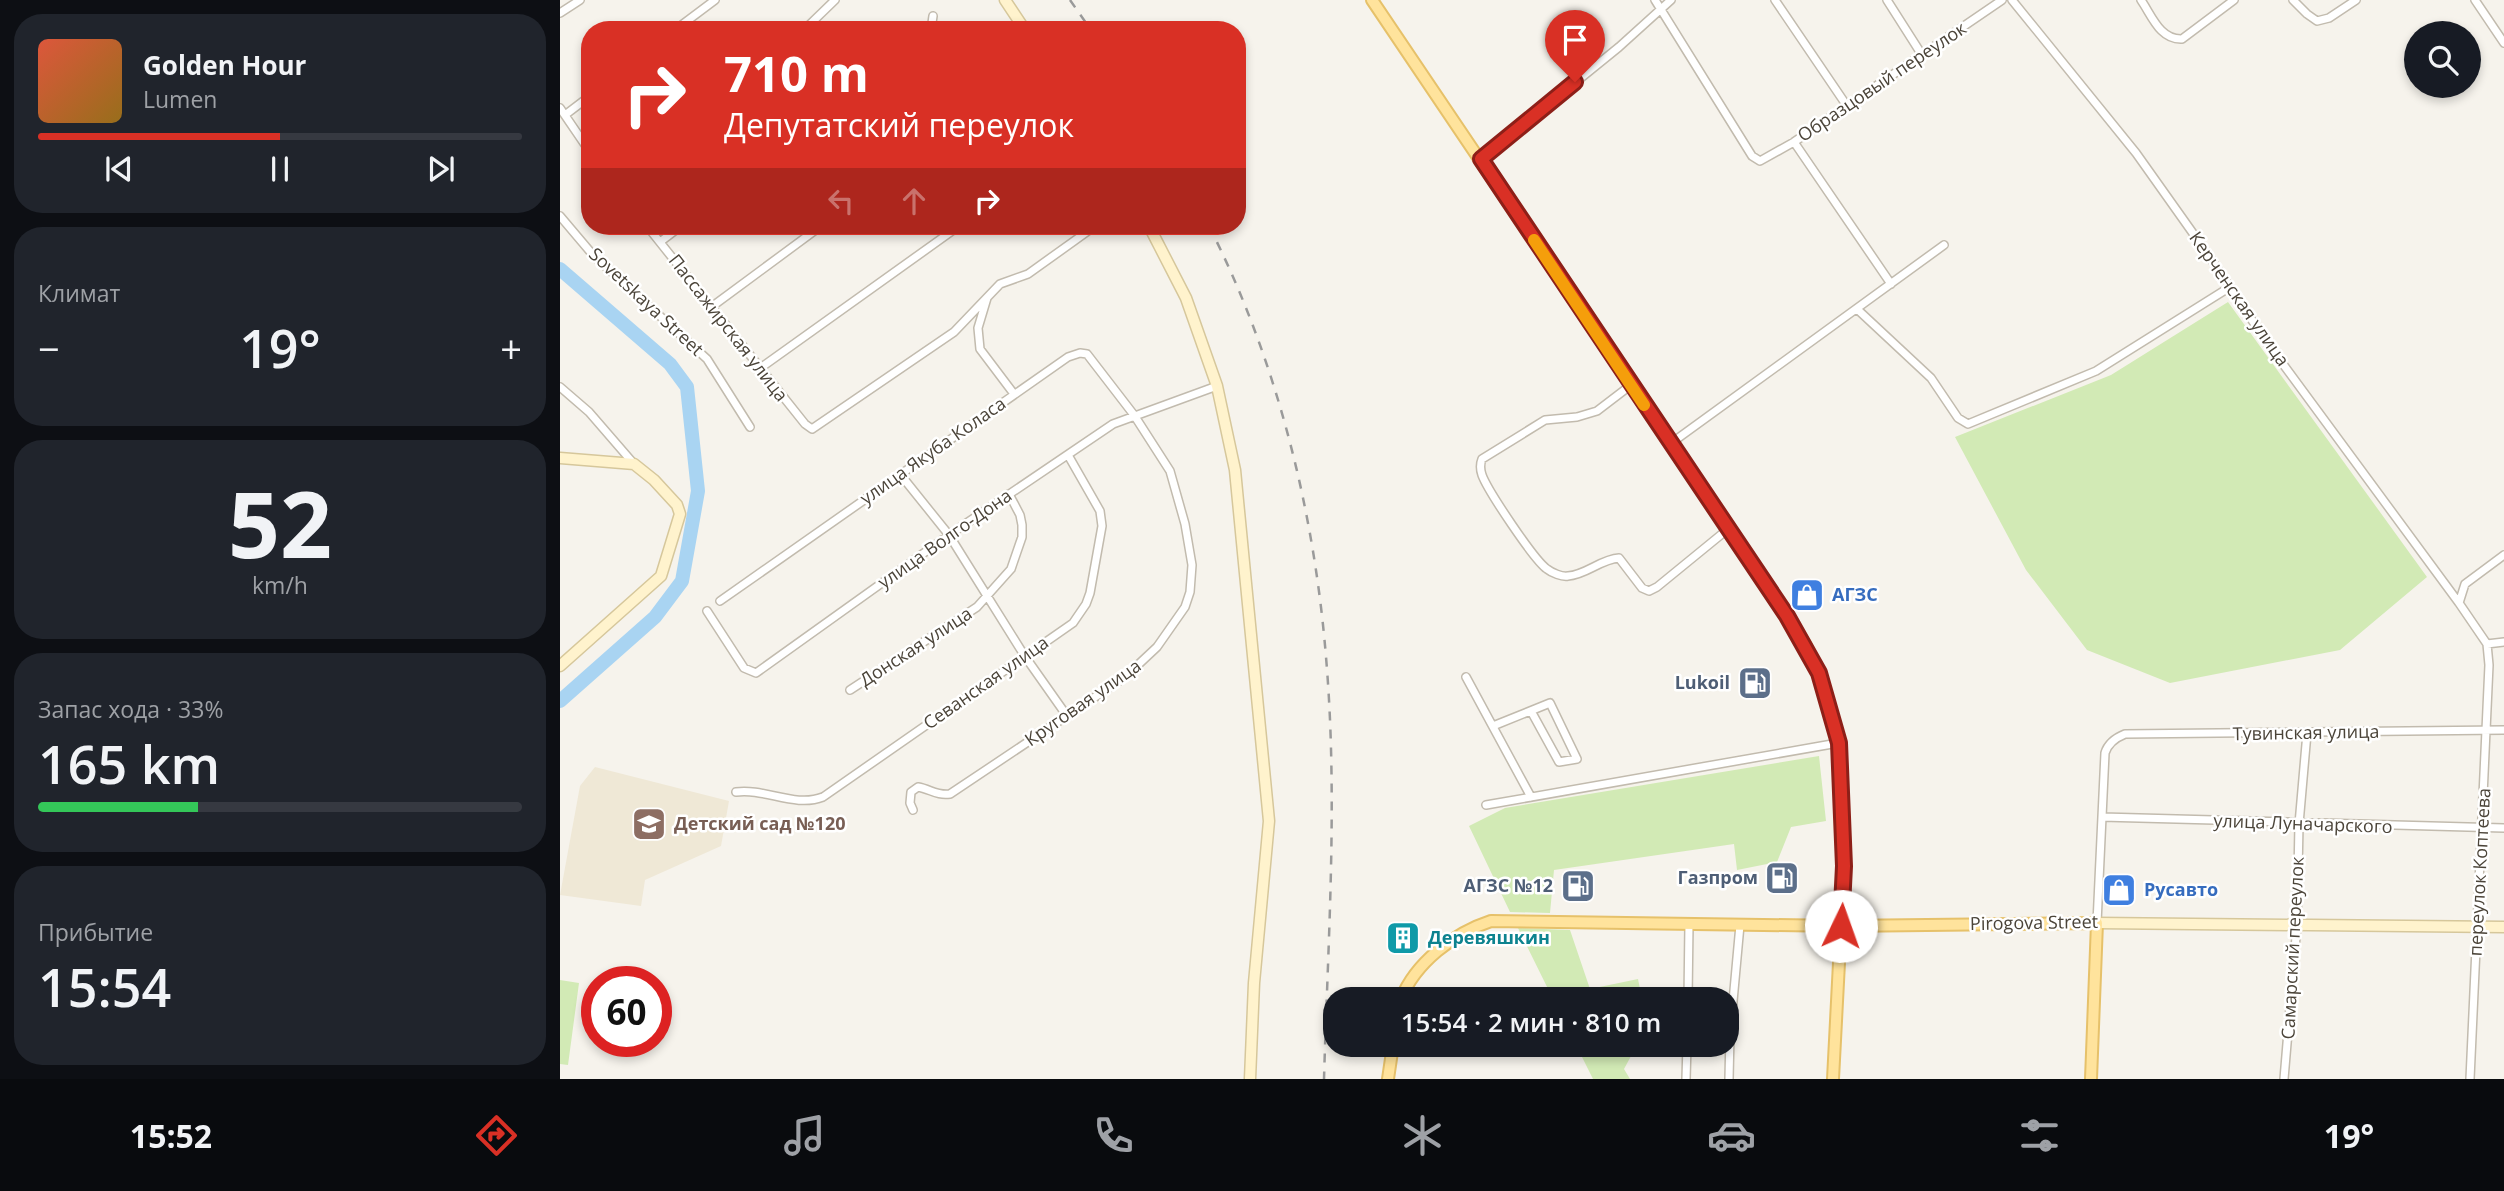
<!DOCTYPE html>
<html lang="ru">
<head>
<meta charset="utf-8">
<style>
	:root { --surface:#171b24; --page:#20242c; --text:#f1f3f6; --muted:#9ea1a6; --line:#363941; --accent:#d93025 }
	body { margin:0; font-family:"Open Sans",sans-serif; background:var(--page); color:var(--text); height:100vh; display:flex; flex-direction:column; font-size:26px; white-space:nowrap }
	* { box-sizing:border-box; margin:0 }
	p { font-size:23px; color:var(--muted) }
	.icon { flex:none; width:38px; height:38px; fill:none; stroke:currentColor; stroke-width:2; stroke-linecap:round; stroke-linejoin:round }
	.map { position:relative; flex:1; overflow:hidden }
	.panel { display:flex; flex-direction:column; gap:14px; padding:14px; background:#0d0f14; width:560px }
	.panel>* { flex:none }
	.banner { position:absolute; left:21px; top:21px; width:665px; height:214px; border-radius:28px; box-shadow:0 4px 10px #0003; background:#d93025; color:#fff; overflow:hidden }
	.buttons { position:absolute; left:1844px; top:21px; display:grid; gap:14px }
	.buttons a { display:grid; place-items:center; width:77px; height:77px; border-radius:50%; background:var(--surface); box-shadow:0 4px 10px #0003; font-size:35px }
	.speed { position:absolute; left:21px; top:966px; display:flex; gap:14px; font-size:35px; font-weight:700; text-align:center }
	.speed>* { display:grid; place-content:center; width:91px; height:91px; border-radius:50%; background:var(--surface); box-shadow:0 4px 10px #0003; line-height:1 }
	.speed .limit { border:10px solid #d22; background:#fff; color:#111 }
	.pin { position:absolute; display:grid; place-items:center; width:60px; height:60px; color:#fff; margin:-72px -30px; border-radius:50% 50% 50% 0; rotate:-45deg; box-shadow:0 0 7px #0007 }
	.pin .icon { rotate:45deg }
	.me { position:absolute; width:77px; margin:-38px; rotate:3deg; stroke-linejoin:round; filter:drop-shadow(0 0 5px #0008) }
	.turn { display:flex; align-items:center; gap:24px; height:147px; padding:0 28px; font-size:32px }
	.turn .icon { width:91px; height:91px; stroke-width:2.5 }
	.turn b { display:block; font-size:49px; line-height:60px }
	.lanes { display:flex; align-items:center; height:66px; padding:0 28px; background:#0003; justify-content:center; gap:35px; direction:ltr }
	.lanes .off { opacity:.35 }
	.big { font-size:52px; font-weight:600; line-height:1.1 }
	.panel .card { flex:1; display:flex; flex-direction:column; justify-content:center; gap:10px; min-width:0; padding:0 24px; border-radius:28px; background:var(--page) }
	.panel .dial { align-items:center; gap:0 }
	.dial b { font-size:91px; line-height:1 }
	.song { display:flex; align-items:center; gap:21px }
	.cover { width:84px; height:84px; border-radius:10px; background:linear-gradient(135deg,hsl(10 70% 55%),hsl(40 70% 35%)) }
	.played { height:7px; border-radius:4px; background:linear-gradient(90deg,var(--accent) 50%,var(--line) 50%) }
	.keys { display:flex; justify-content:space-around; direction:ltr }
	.heat { display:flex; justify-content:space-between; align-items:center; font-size:38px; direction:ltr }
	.charge { height:10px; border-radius:5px; background:linear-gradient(90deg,#34c759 33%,var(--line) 0) }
	.trip { position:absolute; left:763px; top:987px; width:416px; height:70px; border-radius:28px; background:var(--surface); box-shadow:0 4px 10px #0003; font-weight:600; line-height:70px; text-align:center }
	.dock { display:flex; height:112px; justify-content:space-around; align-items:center; background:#090b0e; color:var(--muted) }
	.dock .icon { width:49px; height:49px }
	.dock .on { color:var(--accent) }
	.dock b { font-size:32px; color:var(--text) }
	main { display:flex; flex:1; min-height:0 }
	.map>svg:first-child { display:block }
</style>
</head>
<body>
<main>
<section class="panel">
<div class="card">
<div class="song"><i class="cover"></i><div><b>Golden Hour</b><p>Lumen</p></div></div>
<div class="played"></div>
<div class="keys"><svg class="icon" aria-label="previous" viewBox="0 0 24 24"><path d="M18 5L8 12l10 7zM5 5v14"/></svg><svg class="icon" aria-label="pause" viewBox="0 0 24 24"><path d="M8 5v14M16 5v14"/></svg><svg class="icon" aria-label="next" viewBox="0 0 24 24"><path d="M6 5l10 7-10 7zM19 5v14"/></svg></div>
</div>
<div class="card"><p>Климат</p>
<div class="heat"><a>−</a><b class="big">19°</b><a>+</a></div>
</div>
<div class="card dial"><b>52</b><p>km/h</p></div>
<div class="card"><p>Запас хода · 33%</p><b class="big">165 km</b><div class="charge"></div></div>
<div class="card"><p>Прибытие</p><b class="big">15:54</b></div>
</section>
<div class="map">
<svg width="1944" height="1079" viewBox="0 0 1944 1079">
	<rect width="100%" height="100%" fill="#f6f3ec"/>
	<!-- education -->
	<path fill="#efe8d6" d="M35,767L169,801L161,846L85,880L81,906L0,895L20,786Z"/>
	<!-- green -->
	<path fill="#d2eab5" d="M1668,302L1867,577L1780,650L1610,683L1527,650L1466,570L1395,437L1551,375Z
		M1259,756L1266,821L1231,827L1217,862L1177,870L1174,844L994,870L990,913L950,912L909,826L945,808Z
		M958,928L1010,930L1030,989L1078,979L1082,999H993Z
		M0,980L19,983L8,1065L0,1064Z
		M1016,1045H1077L1064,1069L1070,1079H1033Z"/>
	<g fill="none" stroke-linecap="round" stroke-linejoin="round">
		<!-- river -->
		<path stroke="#a9d4f2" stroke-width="14" d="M0,269L110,364L127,387L138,491L122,581L95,617L0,701"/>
		<!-- street casing -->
		<g stroke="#c2bbae" stroke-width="10">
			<path id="street" d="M1095,0L1192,156L1200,161L1234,142L1442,0
				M1215,0L1287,106
				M1327,0L1362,55
				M1452,0L1576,153L1647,253L1706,341L1899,603
				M1581,0C1592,16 1600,40 1622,39L1674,0
				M1733,0L1747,14L1757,21L1769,18L1796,0
				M1915,0L1944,43
				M0,13L20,0
				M115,30L155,0
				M244,30L275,0
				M371,30L373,16
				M0,108L30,152
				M5,115L30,96
				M1234,142L1331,284
				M921,159L1059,47L1111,0
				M0,216L33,255L147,359L190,427
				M87,226L245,424L252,429L394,332L440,284L468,274L535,226
				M100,242L121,226
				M427,298L418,328L420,349L454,394
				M150,308L261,226
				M1297,309L1371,378L1398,418L1408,424L1536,371L1670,287
				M199,369L399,226
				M1071,385L1037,411L1017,417L985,420L922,459C920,464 920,469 922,475C928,491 974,560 987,569C992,573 1002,577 1008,576C1026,575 1041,559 1059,558L1082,588L1089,591L1097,587L1168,529
				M0,387L29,412L74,464
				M1110,444L1384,245
				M340,474L389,535L464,655L507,716
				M160,601L508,357L520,353L527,354L574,415L610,471L625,524L632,565L630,592L625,607L597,647L565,677L390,794C377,796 370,789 358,787L351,792L350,803L353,810
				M147,611L184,668L196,673L389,535L553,424L657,386
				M1927,644L1944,642
				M906,677L971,797
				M290,690L417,607L451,569L462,537V525L460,515L449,494
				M933,726L990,703L1017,759L999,762L971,711
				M176,792C205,788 235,808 263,797L513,623L526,604L530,593L542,526L540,511L508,455
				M926,805L1278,743
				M1542,817L1944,828
				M1537,923L1545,753C1548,743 1555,738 1565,734L1944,730
				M1128,999L1129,924
				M1126,1079L1127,1045
				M1169,1079L1170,1034L1180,925
				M1724,1079L1737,925L1739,824L1747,733
				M1910,1079L1929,665L1927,644L1899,603L1905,584L1944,555"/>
		</g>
		<!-- secondary casing -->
		<g stroke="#d6c79b" stroke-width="13">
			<path id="secondary" d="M445,0L465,30
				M589,226L626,298L657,386L675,470L709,821L694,983L690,1079
				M0,458L74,464L94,480L117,505L120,514L101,576L0,666
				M1537,923L1944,927"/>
		</g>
		<!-- primary casing -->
		<g stroke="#e6c16a" stroke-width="14">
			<path id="primary" d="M812,0L1203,580L1245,644L1259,673L1278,743L1284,866L1273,1079
				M841,999C855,963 894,933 931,921L1281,926L1537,923L1531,1079
				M828,1079L833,1045"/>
		</g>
		<!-- street -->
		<use href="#street" stroke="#fff" stroke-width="7"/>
		<!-- secondary -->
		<use href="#secondary" stroke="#fff3cd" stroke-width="10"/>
		<!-- primary -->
		<use href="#primary" stroke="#ffe39c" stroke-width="10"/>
		<!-- rail -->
		<path stroke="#9a9a9a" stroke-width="2.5" stroke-dasharray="9 9" stroke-linecap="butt" d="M510,0L531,30
			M649,226C716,358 754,509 766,657C778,797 768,939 764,1079"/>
	</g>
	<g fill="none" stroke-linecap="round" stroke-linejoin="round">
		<!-- route casing -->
		<g stroke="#8d1f18" stroke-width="18">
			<path id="route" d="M1015,82L921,159L1227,616L1259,673L1279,743L1284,866L1281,926"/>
		</g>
		<!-- route -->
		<use href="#route" stroke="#d93025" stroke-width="12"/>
		<!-- slow -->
		<path stroke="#f59e0b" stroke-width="12" d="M974,240L1084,405"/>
	</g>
	<!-- icons -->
	<defs>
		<g id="shop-square" transform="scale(1.75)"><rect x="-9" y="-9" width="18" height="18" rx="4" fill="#3f7fe0" stroke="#fff"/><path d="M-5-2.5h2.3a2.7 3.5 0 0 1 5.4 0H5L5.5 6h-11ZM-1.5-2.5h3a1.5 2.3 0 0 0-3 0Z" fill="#fff"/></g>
		<g id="fuel-square" transform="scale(1.75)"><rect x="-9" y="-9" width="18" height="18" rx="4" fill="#5c6f8a" stroke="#fff"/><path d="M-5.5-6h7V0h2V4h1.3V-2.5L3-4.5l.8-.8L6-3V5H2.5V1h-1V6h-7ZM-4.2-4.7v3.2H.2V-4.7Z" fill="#fff"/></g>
		<g id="school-square" transform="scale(1.75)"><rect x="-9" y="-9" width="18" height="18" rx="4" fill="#8d6e63" stroke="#fff"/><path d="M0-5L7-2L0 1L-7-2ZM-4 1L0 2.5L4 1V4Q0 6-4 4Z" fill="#fff"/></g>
		<g id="building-square" transform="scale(1.75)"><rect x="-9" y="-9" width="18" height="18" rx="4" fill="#0f9aa8" stroke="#fff"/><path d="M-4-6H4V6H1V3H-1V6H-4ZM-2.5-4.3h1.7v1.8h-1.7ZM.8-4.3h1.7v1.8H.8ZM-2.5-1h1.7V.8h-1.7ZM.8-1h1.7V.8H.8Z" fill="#fff"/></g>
	</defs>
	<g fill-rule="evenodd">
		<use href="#shop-square" x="1247" y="595"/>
		<use href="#fuel-square" x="1195" y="683"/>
		<use href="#school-square" x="89" y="824"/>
		<use href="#fuel-square" x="1222" y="878"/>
		<use href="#fuel-square" x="1018" y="886"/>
		<use href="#shop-square" x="1559" y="890"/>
		<use href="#building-square" x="843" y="938"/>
	</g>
	<g text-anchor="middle" stroke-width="5" stroke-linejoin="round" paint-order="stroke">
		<!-- street labels -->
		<g font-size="18" fill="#4b4439" stroke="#fff">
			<text transform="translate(1322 82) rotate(-34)" y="6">Образцовый переулок</text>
			<text transform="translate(1679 299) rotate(55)" y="6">Керченская улица</text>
			<text transform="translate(86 302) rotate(43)" y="6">Sovetskaya Street</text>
			<text transform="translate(168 328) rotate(52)" y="6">Пассажирская улица</text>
			<text transform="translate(373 451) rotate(-35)" y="6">улица Якуба Коласа</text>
			<text transform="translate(385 539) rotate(-35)" y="6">улица Волго-Дона</text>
			<text transform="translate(356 647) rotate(-33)" y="6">Донская улица</text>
			<text transform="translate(426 683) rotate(-35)" y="6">Севанская улица</text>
			<text transform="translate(523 703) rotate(-35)" y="6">Круговая улица</text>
			<text transform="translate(1746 733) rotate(-1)" y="6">Тувинская улица</text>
			<text transform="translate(1743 824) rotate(2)" y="6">улица Луначарского</text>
			<text transform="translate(1920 872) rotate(-87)" y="6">переулок Коптеева</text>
			<text transform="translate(1474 923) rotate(-1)" y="6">Pirogova Street</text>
			<text transform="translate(1733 948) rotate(-87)" y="6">Самарский переулок</text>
		</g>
		<!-- shop labels -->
		<g font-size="18" font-weight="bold" fill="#366cbe" stroke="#fff" text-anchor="start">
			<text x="1272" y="601">АГЗС</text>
			<text x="1584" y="896">Русавто</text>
		</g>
		<!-- service labels -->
		<g font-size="18" font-weight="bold" fill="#4e5e75" stroke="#fff" text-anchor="end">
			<text x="1170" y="689">Lukoil</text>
			<text x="1198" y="884">Газпром</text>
			<text x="993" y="892">АГЗС №12</text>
		</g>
		<!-- education labels -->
		<g font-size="18" font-weight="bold" fill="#785e54" stroke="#fff" text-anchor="start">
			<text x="114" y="830">Детский сад №120</text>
		</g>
		<!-- culture labels -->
		<g font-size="18" font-weight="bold" fill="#0d838f" stroke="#fff" text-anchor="start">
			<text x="868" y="944">Деревяшкин</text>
		</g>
	</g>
</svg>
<div class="buttons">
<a><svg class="icon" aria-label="search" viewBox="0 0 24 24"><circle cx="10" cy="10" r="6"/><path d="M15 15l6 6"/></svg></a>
</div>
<div class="speed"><div class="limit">60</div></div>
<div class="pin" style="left:1015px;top:82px;background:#d93025"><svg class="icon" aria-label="arrive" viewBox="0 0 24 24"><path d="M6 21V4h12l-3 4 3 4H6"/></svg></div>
<svg class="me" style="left:1281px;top:926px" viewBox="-20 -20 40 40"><circle r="19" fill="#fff"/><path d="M0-13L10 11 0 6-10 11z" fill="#d93025"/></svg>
<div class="trip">15:54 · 2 мин · 810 m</div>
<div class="banner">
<div class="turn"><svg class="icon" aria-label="right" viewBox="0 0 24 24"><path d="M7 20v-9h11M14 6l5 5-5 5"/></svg><div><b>710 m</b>Депутатский переулок</div></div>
<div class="lanes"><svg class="icon off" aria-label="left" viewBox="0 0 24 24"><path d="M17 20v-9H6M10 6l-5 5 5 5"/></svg><svg class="icon off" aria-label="ahead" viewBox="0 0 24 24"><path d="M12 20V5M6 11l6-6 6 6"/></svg><svg class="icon" aria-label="right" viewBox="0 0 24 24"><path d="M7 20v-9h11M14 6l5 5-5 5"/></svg></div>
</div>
</div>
</main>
<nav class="dock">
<b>15:52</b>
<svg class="icon on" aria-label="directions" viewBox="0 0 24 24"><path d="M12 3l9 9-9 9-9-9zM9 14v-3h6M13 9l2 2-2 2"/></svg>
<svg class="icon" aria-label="music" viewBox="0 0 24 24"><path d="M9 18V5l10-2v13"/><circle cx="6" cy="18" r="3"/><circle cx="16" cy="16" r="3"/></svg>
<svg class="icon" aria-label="phone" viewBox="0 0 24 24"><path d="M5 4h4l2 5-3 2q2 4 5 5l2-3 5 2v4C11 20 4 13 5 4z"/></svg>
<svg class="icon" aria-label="climate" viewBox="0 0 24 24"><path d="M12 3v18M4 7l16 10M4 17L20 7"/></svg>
<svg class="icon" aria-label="car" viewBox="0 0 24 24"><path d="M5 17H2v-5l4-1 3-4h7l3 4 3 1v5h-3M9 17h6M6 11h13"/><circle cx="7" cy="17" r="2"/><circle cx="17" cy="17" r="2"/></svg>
<svg class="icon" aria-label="filters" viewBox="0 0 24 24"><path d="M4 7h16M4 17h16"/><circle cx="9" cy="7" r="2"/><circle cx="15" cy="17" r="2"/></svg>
<b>19°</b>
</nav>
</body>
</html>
